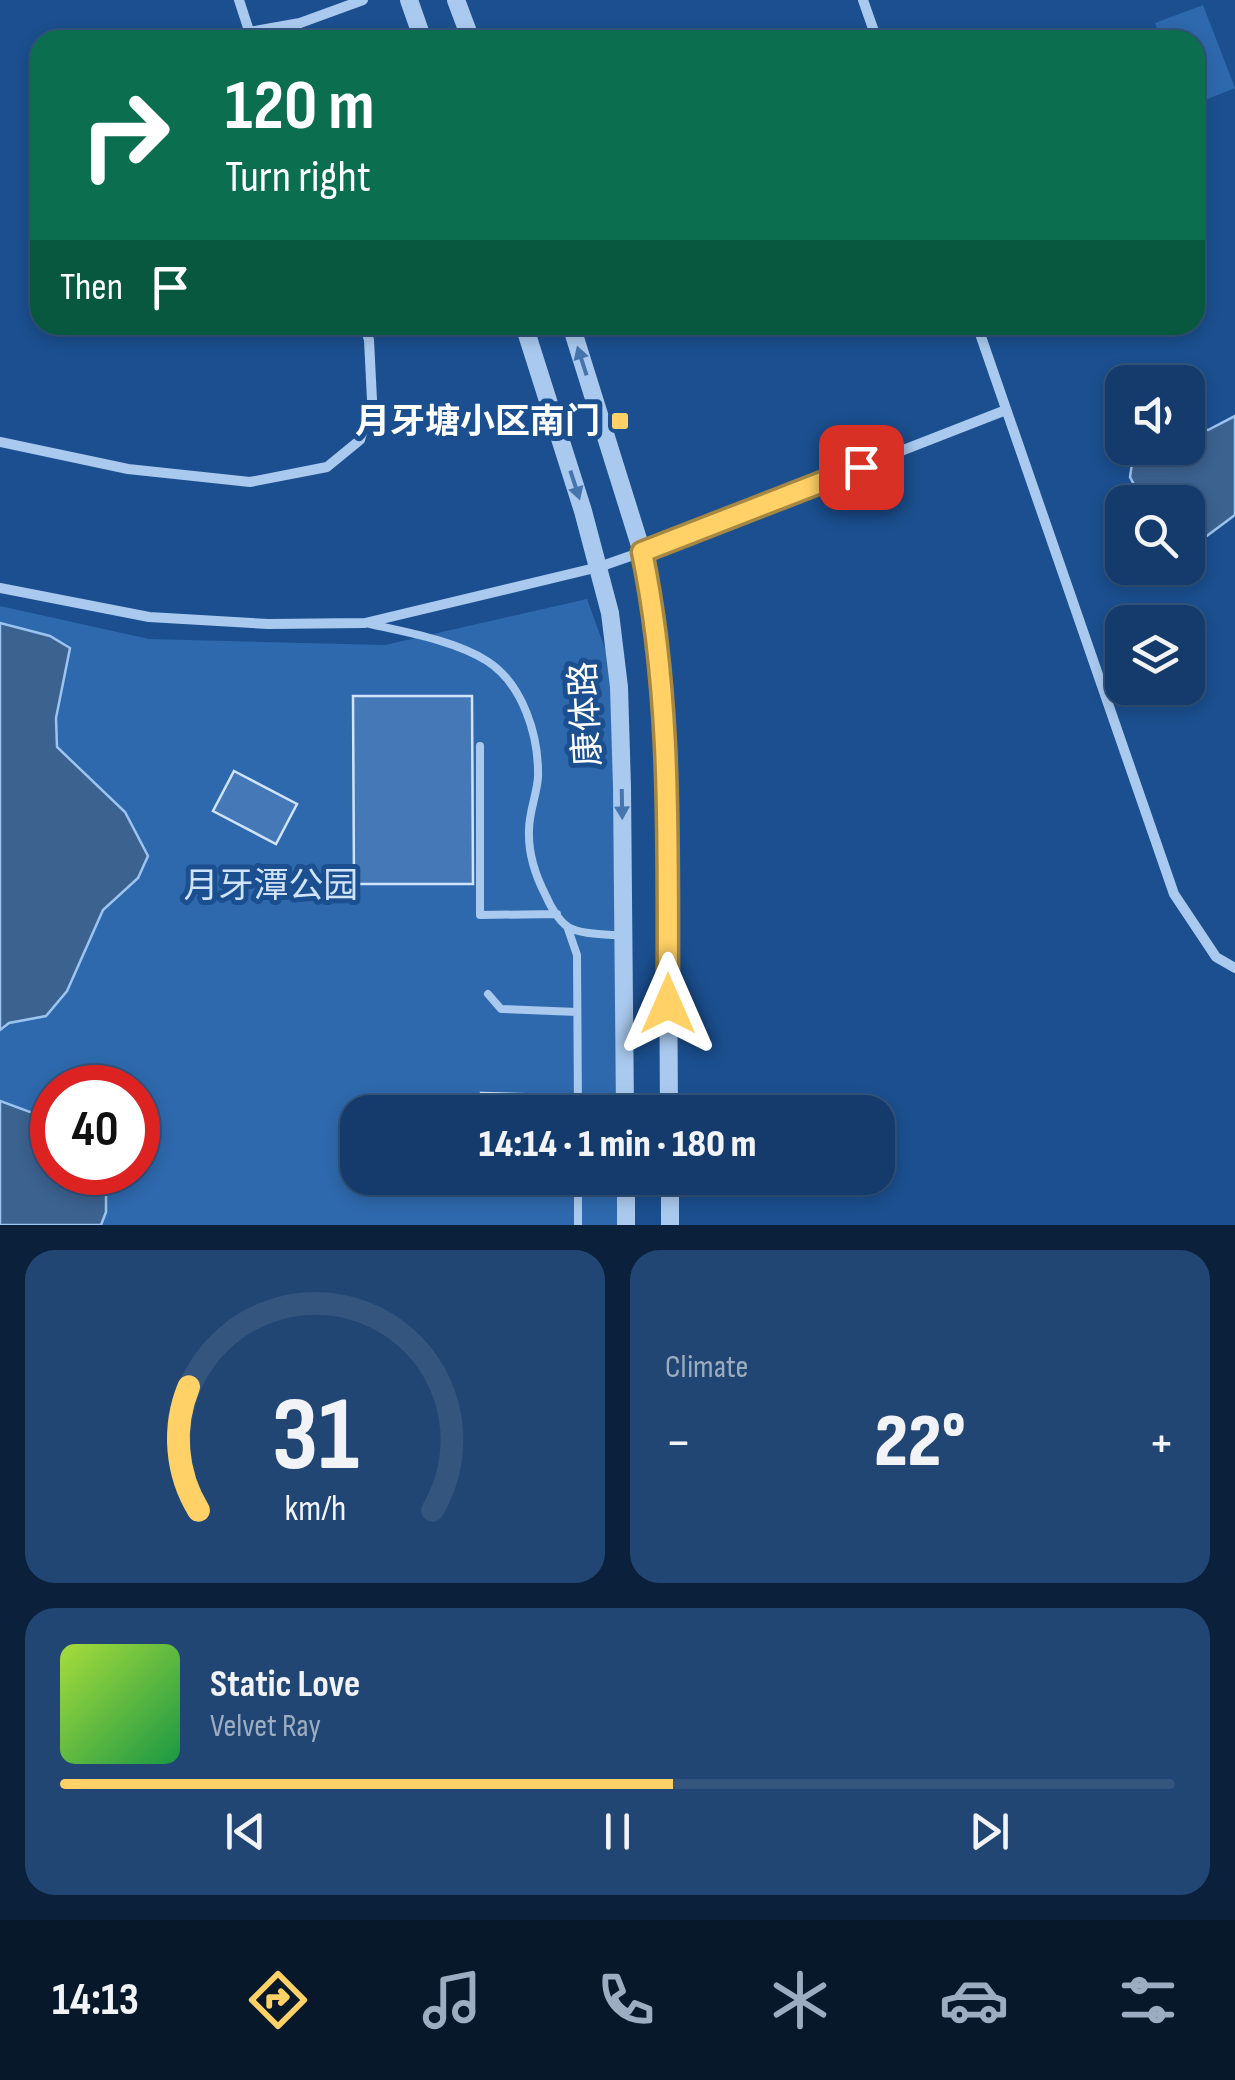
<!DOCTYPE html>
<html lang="en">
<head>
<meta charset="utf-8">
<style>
	:root { --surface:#143b6b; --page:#214673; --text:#f1f3f6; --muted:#9dadc1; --line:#33557e; --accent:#ffd166 }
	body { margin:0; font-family:"Sofia Sans Condensed","Noto Sans SC",sans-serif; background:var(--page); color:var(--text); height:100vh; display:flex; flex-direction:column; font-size:38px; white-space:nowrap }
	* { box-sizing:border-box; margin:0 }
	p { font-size:32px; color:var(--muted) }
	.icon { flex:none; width:55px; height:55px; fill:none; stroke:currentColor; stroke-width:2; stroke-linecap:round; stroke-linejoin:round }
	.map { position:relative; height:1225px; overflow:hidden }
	.side { display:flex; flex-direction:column; gap:25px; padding:25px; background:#0b203b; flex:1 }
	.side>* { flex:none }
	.hud { position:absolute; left:30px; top:30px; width:1175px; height:305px; border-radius:30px; box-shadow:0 5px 15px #0003,0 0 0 2px var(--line); background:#0b6e4f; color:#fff; overflow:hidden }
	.tools { position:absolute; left:1105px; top:365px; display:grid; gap:20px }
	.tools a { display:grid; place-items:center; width:100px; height:100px; border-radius:20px; background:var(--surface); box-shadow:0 5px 15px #0003,0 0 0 2px var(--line); font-size:50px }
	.speed { position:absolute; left:30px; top:1065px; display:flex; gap:20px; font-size:50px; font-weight:700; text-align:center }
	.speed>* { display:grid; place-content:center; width:130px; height:130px; border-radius:50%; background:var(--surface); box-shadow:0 5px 15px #0003,0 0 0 2px var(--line); line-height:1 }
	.speed .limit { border:15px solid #d22; background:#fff; color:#111 }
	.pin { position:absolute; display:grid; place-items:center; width:85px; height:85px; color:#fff; margin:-42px; border-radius:20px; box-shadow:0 5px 15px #0006 }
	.me { position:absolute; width:110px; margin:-55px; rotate:0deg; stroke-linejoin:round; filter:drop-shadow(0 0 8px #0008) }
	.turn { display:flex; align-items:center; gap:35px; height:210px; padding:0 30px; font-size:45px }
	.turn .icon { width:130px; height:130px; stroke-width:2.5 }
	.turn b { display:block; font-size:70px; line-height:85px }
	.then { display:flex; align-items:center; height:95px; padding:0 30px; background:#0003; gap:20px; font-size:38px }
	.big { font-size:75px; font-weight:800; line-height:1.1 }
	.side .card { flex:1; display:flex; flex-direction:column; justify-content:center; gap:15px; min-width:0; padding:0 35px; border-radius:30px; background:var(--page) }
	.side .dial { align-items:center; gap:0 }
	.dial svg { height:260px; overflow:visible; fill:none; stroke:var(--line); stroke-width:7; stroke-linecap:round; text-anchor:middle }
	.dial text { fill:var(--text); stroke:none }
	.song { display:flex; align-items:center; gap:30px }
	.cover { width:120px; height:120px; border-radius:15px; background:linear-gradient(135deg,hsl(80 70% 55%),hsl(140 70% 35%)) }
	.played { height:10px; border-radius:5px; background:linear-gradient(90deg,var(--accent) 55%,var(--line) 55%) }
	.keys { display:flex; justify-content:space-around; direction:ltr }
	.heat { display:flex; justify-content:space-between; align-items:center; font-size:55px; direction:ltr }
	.side .tiles { flex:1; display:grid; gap:25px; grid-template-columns:1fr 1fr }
	.card:last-child { grid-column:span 2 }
	.trip { position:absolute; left:340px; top:1095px; width:555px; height:100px; border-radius:30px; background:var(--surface); box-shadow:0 5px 15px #0003,0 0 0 2px var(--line); font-weight:800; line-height:100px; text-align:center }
	.tabs { display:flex; height:160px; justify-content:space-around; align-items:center; background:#08182b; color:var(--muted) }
	.tabs .icon { width:70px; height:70px }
	.tabs .on { color:var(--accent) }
	.tabs b { font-size:45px; color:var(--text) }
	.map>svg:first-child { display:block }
</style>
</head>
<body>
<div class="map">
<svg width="1235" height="1225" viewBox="0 0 1235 1225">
	<rect width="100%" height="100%" fill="#1b4f8f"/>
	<!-- green -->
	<path fill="#2e69ad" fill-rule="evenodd" d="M1203,5L1235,88L1195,104V40H1161L1155,23Z
		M587,599L619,687L624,1112H358V1178H625V1225H0V606L149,639L385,645ZM52,1088H138V1172H52Z"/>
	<!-- water -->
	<path fill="#3c6290" stroke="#9cc4f0" stroke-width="2.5" d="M1235,416V515L1204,538L1188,539V502H1139L1141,498L1130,477L1134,450L1137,448H1188V426L1208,430Z
		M0,623L50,636L70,648L56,718L57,747L125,812L148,856L138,878L103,910L67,991L46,1016L9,1023L0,1030Z
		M0,1101L52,1120V1172L106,1173V1212L101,1225H0Z"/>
	<!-- building -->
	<path fill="#4478b7" stroke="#cfe3fa" stroke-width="2.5" d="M353,696H472L473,884H354Z
		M234,771L297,804L276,844L213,811Z
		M481,1093L554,1095V1112H481Z"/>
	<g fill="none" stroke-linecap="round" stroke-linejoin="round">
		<!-- service -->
		<path stroke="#a9c9ee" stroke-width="8" d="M370,624C406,632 456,641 487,661C523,684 539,736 538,777C537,794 529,812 529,830C528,854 535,875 546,896C550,906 559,921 568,927C583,935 605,934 622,936
			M480,746V915L557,914
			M567,926L577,955L578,1112
			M488,994L501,1009L577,1012
			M578,1178V1225"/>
		<!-- minor -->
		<path stroke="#a9c9ee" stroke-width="10" d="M239,0L252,40
			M863,0L877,40
			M249,32L300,23L363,0
			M977,325L1174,894L1216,957L1235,968
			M0,442L128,469L250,482L327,467L360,440L372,400L369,340L364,325
			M0,588L149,617L268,624L365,623L599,567L642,552L1006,410"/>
		<!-- tertiary -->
		<path stroke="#a9c9ee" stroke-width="18" d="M409,0L423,40
			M456,0L471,40
			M524,325L583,511L610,613L619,687L622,787L625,1112
			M571,325L642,552L654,605L663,684L667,787L669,1112
			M626,1178V1225
			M670,1178V1225"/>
	</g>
	<!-- one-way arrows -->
	<defs><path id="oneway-solid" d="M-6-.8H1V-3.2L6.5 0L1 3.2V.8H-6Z" transform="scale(2.5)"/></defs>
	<g fill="#4674ac">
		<use href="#oneway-solid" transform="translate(582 361) rotate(-108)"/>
		<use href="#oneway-solid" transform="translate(575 485) rotate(72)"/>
		<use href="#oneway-solid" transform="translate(622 804) rotate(89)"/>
	</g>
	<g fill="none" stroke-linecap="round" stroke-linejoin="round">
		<!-- route casing -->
		<g stroke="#a68842" stroke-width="25">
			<path id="route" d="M668,1004C667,853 673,701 642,552L861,467"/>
		</g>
		<!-- route -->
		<use href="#route" stroke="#ffd166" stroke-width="18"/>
	</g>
	<!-- markers -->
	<rect fill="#ffd166" stroke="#1b4f8f" stroke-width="4" x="610" y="411" width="20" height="20" rx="5"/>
	<g text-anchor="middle" stroke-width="10" stroke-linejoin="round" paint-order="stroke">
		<!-- poi labels -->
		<g font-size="35" font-weight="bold" fill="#fff" stroke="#1b4f8f" text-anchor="end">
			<text x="600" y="433">月牙塘小区南门</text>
		</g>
		<!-- street labels -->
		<g font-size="35" fill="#fff" stroke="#1b4f8f">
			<text transform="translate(585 714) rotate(-93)" y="12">康体路</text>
		</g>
		<!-- park labels -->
		<g font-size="35" fill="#cfe3fa" stroke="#1b4f8f">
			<text x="271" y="897">月牙潭公园</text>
		</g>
	</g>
</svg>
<div class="tools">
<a><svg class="icon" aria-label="sound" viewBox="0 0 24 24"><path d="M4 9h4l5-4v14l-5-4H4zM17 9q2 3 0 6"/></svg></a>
<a><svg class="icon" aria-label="search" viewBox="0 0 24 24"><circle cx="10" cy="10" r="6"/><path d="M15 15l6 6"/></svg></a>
<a><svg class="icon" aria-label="layers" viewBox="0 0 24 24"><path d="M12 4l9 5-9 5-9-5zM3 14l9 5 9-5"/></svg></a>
</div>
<div class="speed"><div class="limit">40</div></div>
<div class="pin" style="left:861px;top:467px;background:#d93025"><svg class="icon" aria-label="arrive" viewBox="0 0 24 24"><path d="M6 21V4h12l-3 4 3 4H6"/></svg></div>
<svg class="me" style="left:668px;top:1004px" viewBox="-20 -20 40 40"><path d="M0-17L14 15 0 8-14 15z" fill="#ffd166" stroke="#fff" stroke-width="4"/></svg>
<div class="trip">14:14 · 1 min · 180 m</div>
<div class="hud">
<div class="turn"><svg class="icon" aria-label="right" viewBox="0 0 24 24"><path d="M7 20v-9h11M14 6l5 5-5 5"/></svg><div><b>120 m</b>Turn right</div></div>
<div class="then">Then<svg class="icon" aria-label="arrive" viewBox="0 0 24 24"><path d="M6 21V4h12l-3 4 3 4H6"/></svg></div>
</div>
</div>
<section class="side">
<div class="tiles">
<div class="card dial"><svg viewBox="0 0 100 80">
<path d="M14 69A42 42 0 1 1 86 69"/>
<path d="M14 69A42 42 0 0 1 11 31" stroke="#ffd166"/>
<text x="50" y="56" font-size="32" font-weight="700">31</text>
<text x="50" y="72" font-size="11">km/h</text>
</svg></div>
<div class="card"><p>Climate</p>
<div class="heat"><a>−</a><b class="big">22°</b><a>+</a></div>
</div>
<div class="card">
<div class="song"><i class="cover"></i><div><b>Static Love</b><p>Velvet Ray</p></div></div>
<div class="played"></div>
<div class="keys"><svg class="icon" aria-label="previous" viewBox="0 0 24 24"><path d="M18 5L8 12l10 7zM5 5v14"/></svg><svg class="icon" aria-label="pause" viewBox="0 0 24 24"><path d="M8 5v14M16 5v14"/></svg><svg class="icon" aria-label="next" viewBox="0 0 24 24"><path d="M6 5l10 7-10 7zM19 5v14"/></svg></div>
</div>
</div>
</section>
<nav class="tabs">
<b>14:13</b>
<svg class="icon on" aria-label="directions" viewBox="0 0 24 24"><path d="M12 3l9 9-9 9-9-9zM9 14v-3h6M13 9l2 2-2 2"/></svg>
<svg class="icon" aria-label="music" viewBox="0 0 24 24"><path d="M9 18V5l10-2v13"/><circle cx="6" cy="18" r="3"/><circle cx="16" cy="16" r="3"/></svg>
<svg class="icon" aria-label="phone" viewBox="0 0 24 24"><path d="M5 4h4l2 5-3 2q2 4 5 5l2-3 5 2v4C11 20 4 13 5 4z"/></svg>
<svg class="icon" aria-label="climate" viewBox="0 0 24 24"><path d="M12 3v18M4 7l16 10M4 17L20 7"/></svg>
<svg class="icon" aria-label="car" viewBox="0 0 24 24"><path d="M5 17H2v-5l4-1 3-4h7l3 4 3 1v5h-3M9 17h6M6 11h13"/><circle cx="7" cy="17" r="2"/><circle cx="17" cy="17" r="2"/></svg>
<svg class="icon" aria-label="filters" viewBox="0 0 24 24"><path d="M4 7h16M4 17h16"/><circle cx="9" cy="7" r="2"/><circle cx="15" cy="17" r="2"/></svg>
</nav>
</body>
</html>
